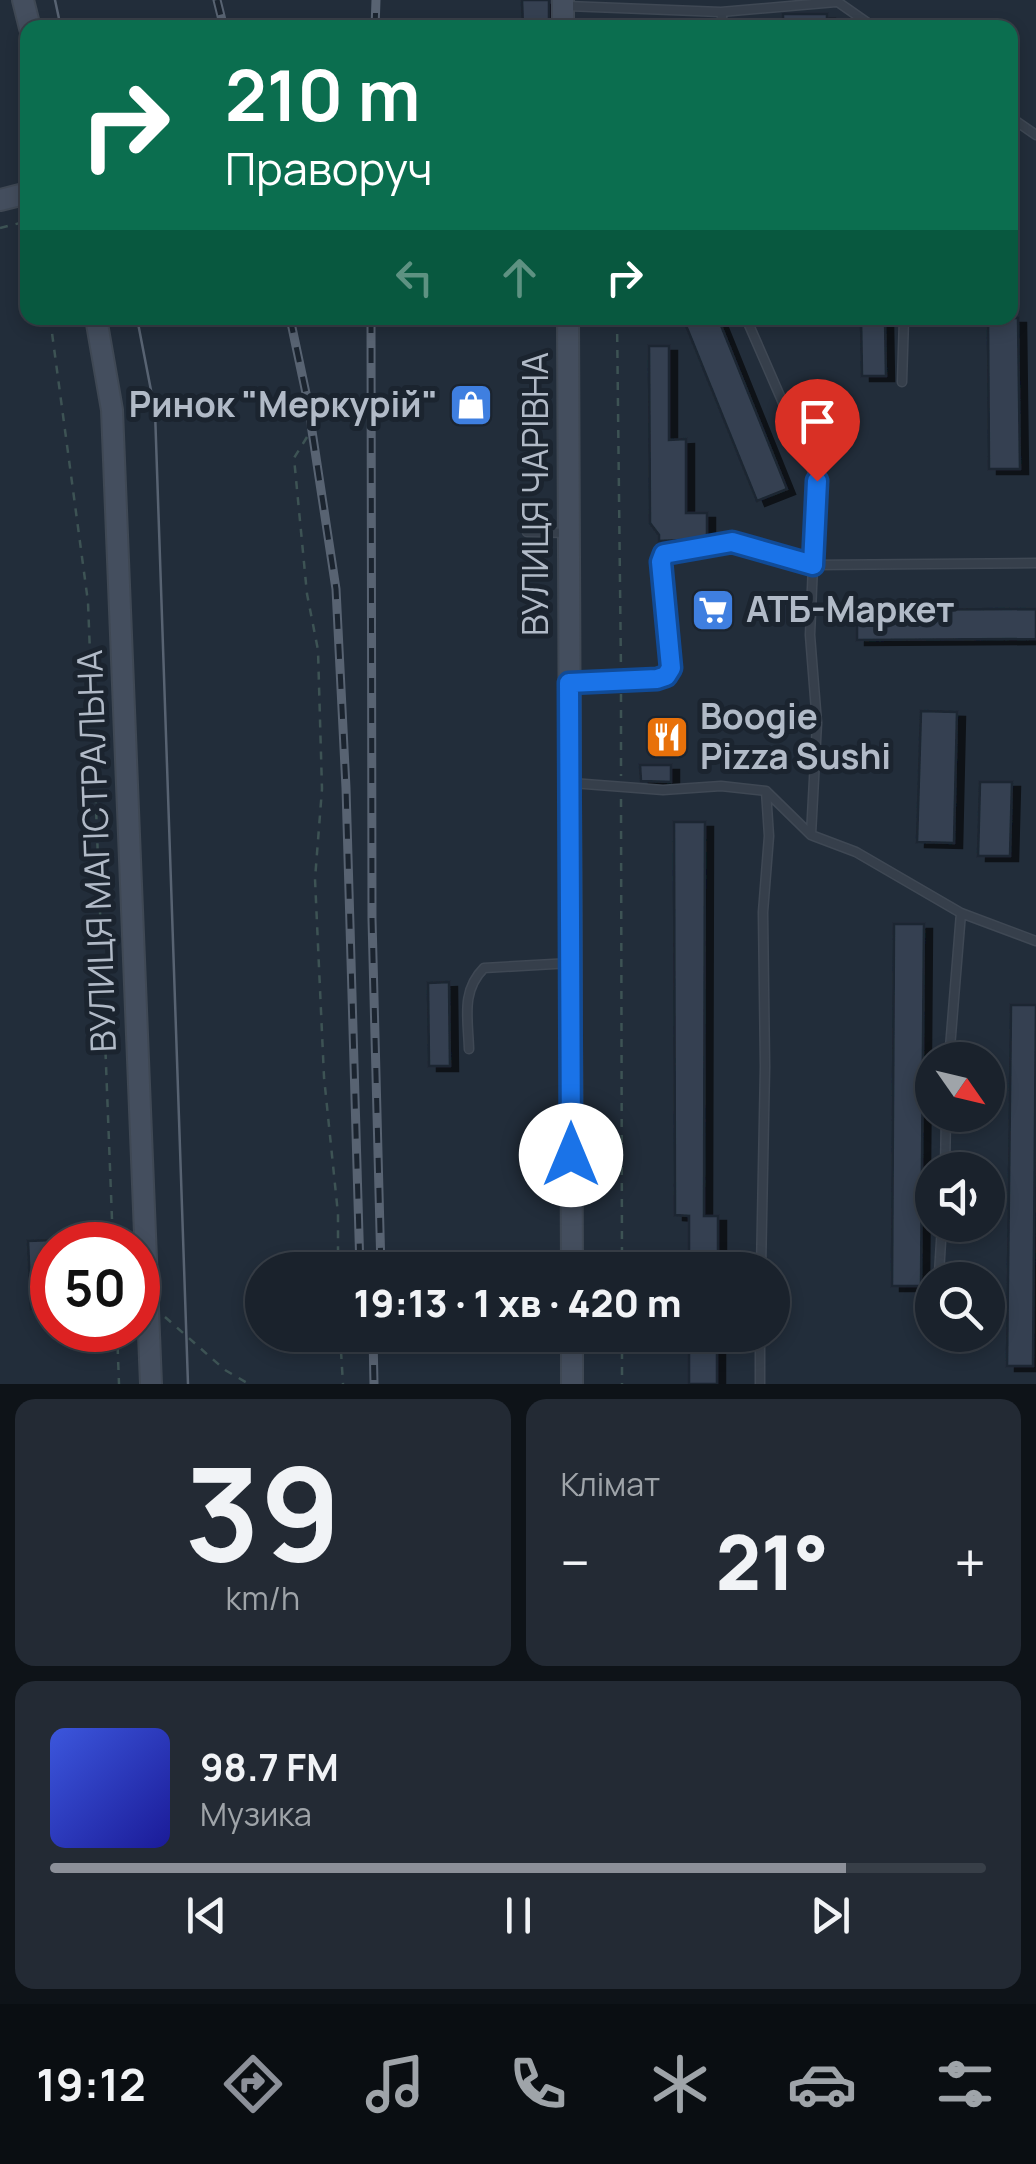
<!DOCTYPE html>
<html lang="uk">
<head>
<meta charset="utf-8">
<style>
	:root { --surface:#1a222c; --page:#232a34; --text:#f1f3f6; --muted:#9fa4a9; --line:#383f48; --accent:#8c9099 }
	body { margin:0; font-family:Manrope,sans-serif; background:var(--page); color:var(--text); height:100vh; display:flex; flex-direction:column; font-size:38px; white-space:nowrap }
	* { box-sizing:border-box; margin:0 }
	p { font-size:32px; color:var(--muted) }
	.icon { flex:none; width:55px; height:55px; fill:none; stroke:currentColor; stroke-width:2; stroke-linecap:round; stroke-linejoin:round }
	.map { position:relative; height:1384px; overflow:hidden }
	.drawer { display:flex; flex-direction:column; gap:15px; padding:15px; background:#0e1318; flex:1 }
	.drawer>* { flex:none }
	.top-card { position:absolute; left:20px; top:20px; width:998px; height:305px; border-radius:20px; box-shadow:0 5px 15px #0003,0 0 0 2px var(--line); background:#0b6e4f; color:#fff; overflow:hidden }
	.needle { width:65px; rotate:124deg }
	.tools { position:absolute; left:915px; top:1042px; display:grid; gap:20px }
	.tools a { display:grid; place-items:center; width:90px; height:90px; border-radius:50%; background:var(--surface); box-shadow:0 5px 15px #0003,0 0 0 2px var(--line); font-size:50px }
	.speed { position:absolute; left:30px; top:1222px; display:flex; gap:20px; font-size:50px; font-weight:700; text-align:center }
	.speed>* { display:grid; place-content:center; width:130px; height:130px; border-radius:50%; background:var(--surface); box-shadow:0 5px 15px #0003,0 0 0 2px var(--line); line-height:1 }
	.speed .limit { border:15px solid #d22; background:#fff; color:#111 }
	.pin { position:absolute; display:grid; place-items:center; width:85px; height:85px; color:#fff; margin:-102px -42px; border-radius:50% 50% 50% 0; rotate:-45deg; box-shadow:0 0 10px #0007 }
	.pin .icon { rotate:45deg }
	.me { position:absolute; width:110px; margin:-55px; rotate:0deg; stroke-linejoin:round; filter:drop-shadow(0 0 8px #0008) }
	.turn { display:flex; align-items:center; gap:35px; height:210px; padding:0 40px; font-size:45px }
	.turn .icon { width:130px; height:130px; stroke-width:2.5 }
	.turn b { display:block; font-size:70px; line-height:85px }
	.lanes { display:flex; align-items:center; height:95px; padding:0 40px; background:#0003; justify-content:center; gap:50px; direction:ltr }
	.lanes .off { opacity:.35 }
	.big { font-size:75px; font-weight:800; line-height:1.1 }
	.drawer .card { flex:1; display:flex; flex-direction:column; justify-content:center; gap:15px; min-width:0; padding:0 35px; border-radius:20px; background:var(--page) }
	.drawer .dial { align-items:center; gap:0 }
	.dial b { font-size:130px; line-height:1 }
	.song { display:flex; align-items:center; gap:30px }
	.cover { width:120px; height:120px; border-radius:15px; background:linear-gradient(135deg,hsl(230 70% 55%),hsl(240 70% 35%)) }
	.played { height:10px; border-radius:5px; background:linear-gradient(90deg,var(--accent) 85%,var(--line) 85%) }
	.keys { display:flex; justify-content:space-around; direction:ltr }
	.heat { display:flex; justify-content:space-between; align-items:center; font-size:55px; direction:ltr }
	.drawer .tiles { flex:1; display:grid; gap:15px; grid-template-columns:1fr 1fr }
	.card:last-child { grid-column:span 2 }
	.trip { position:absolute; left:245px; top:1252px; width:545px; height:100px; border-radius:50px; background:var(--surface); box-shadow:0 5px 15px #0003,0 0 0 2px var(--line); font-weight:800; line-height:100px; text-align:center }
	.dock { display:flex; height:160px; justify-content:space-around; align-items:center; background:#0a0e12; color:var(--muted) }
	.dock .icon { width:70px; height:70px }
	.dock .active { color:var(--accent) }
	.dock b { font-size:45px; color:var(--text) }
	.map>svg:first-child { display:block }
</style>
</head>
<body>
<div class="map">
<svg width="1036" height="1384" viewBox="0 0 1036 1384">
	<defs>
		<filter id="shadow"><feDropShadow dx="8" dy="5" stdDeviation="0" flood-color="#0009"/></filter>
	</defs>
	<rect width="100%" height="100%" fill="#222d3a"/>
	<!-- building -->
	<path fill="#344151" stroke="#1d2631" stroke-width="2.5" filter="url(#shadow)" d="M522,0H549V28H523Z
		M783,14H827V28H783Z
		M683,318H718L787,489L757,501Z
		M861,318H885L886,376H862Z
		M988,318H1018L1020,469H989Z
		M649,346H669V440L686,439V513H707V539L659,541V535L650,523Z
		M1036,609V639L857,640V610Z
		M921,711L957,712L954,843L917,842Z
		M640,765H671V782L641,781Z
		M980,782H1012L1010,856H978Z
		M674,822H705L704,1216H718V1270H689V1216L675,1215Z
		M894,924H924L921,1286H892Z
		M449,982L450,1066H429L428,983Z
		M1011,1005H1036L1033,1366H1007Z
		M52,1240V1308L31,1309L28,1241Z
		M689,1335H717V1384H689Z"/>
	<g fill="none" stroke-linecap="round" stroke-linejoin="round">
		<!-- lane casing -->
		<g stroke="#3f4854" stroke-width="11">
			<path id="lane" d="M835,0L875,28
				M567,6L721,12L836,2
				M721,12L724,28
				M1010,117L1036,135
				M902,382L904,318
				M527,532L569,533
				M574,683L657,679L666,676L671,668L661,562L664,553L732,543L813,565L817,481L746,318
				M572,783L663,790L721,786L766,791L811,835L817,723L810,635L813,565L1036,563
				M811,835L856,852L961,913L949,1060
				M961,913L1036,941
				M469,1049C468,1018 461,991 484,968L571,963
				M945,1170L946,1115
				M761,1270L765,1067L763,912L769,836L766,791
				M939,1274L942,1225
				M760,1384V1335"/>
		</g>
		<!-- secondary casing -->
		<g stroke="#3f4854" stroke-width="24">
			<path id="secondary" d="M23,0L30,28
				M563,0V28
				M0,200L28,193
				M96,318L112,410L151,1384
				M568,318L572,1270
				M572,1335V1384"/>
		</g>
		<!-- path -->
		<path stroke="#3d5354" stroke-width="2.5" stroke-dasharray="8 8" stroke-linecap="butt" d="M0,228L28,221
			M50,318L88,602L113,1245
			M617,318L621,671
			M307,437L294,458L307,594L318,650L322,789L315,879L324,1077L338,1214V1270
			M621,694V776
			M621,799L622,1270
			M165,1317L225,1370L249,1384
			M117,1330L119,1384
			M340,1335L343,1384
			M622,1335V1384"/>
		<!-- lane -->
		<use href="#lane" stroke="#363f4b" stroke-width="8"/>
		<!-- secondary -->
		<use href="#secondary" stroke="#444e5e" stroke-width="20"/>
		<!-- tram -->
		<path stroke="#586372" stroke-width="2.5" d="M55,0L61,28
			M137,318L155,411L188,1384"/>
		<!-- rail casing -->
		<g stroke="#586372" stroke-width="9">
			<path id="rail" d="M217,0L224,28
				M375,28L376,0
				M290,318L307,398L336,589L346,788L360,1270
				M371,318L372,919L381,1270
				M373,1335L374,1384"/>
		</g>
		<!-- rail -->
		<use href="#rail" stroke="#1b242f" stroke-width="5" stroke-dasharray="15" stroke-linecap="butt"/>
	</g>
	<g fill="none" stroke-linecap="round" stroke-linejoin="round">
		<!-- route casing -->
		<g stroke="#114b97" stroke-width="25">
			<path id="route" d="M571,1155L569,683L657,679L666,676L671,668L661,562L664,554L732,542L813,565L817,481"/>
		</g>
		<!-- route -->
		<use href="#route" stroke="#1a73e8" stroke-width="18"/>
	</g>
	<!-- icons -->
	<defs>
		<g id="shop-square" transform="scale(2.25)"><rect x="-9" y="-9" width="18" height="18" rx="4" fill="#3f7fe0" stroke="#1b242f"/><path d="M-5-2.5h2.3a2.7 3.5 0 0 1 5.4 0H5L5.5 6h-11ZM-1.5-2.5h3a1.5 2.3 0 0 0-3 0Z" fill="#fff"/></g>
		<g id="supermarket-square" transform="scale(2.25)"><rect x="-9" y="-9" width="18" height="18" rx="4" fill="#3f7fe0" stroke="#1b242f"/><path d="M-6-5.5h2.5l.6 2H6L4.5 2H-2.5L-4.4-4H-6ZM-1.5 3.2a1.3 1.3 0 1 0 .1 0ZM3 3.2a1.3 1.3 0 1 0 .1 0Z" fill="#fff"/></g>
		<g id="restaurant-square" transform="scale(2.25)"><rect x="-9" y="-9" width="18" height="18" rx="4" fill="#e8710a" stroke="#1b242f"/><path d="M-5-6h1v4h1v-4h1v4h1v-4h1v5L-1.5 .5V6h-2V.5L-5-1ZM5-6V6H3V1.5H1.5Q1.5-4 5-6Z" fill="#fff"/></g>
	</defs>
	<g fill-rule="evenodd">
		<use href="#shop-square" x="471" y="405"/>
		<use href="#supermarket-square" x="713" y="610"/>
		<use href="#restaurant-square" x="667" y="737"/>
	</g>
	<g text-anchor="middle" stroke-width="10" stroke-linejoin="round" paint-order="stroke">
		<!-- poi labels -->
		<g font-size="35" font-weight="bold" fill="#b1bac7" stroke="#1b242f" text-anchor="start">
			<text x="438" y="417" text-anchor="end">Ринок "Меркурій"</text>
			<text x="746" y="622">АТБ-Маркет</text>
			<text x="700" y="729">Boogie<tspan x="700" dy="40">Pizza Sushi</tspan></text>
		</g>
		<!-- street labels -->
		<g font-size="35" fill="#b1bac7" stroke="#1b242f">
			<text transform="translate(536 494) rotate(-90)" y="12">ВУЛИЦЯ ЧАРІВНА</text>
			<text transform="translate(97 851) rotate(-92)" y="12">ВУЛИЦЯ МАГІСТРАЛЬНА</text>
		</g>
	</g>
</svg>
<div class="tools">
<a><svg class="needle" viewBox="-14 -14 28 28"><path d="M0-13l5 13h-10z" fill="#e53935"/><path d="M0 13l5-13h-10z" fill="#9fa4a9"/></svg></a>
<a><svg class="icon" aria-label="sound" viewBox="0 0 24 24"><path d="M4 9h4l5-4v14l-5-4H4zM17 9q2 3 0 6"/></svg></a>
<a><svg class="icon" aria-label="search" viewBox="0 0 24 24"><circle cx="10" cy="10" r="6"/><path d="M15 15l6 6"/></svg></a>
</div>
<div class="speed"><div class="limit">50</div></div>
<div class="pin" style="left:817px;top:481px;background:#d93025"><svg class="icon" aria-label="arrive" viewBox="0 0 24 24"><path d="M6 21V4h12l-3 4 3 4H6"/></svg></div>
<svg class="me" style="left:571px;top:1155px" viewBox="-20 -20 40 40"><circle r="19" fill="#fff"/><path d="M0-13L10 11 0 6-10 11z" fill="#1a73e8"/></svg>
<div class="trip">19:13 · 1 хв · 420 m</div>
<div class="top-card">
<div class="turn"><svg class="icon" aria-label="right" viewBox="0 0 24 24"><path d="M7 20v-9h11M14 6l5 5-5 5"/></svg><div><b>210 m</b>Праворуч</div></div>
<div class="lanes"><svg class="icon off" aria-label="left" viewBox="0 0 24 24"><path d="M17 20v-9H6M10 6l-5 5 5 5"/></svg><svg class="icon off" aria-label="ahead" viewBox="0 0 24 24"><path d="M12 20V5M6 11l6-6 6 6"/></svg><svg class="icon" aria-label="right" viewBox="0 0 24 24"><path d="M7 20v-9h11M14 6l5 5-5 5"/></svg></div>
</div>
</div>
<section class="drawer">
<div class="tiles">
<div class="card dial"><b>39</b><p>km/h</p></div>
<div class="card"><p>Клімат</p>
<div class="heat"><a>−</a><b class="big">21°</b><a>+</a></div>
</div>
<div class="card">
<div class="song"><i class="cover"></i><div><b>98.7 FM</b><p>Музика</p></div></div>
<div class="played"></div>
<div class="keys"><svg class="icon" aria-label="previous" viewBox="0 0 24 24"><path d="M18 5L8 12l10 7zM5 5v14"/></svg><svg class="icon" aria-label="pause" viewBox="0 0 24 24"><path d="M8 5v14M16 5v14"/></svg><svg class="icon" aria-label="next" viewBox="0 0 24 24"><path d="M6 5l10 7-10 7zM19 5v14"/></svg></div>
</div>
</div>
</section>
<nav class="dock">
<b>19:12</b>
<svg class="icon active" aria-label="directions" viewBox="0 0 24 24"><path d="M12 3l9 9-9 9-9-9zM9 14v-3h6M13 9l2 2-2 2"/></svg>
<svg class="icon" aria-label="music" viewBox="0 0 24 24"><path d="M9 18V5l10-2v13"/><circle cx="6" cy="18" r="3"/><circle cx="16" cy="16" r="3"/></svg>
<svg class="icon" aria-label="phone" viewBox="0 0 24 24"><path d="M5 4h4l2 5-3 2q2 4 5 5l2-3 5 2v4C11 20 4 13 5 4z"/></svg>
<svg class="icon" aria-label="climate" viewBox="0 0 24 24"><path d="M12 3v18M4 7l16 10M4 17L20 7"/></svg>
<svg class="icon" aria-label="car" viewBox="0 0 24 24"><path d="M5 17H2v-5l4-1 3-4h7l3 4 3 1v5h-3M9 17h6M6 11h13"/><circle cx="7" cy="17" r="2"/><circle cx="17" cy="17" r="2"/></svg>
<svg class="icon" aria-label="filters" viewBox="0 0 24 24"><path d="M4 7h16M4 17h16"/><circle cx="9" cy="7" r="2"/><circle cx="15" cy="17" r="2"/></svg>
</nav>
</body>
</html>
